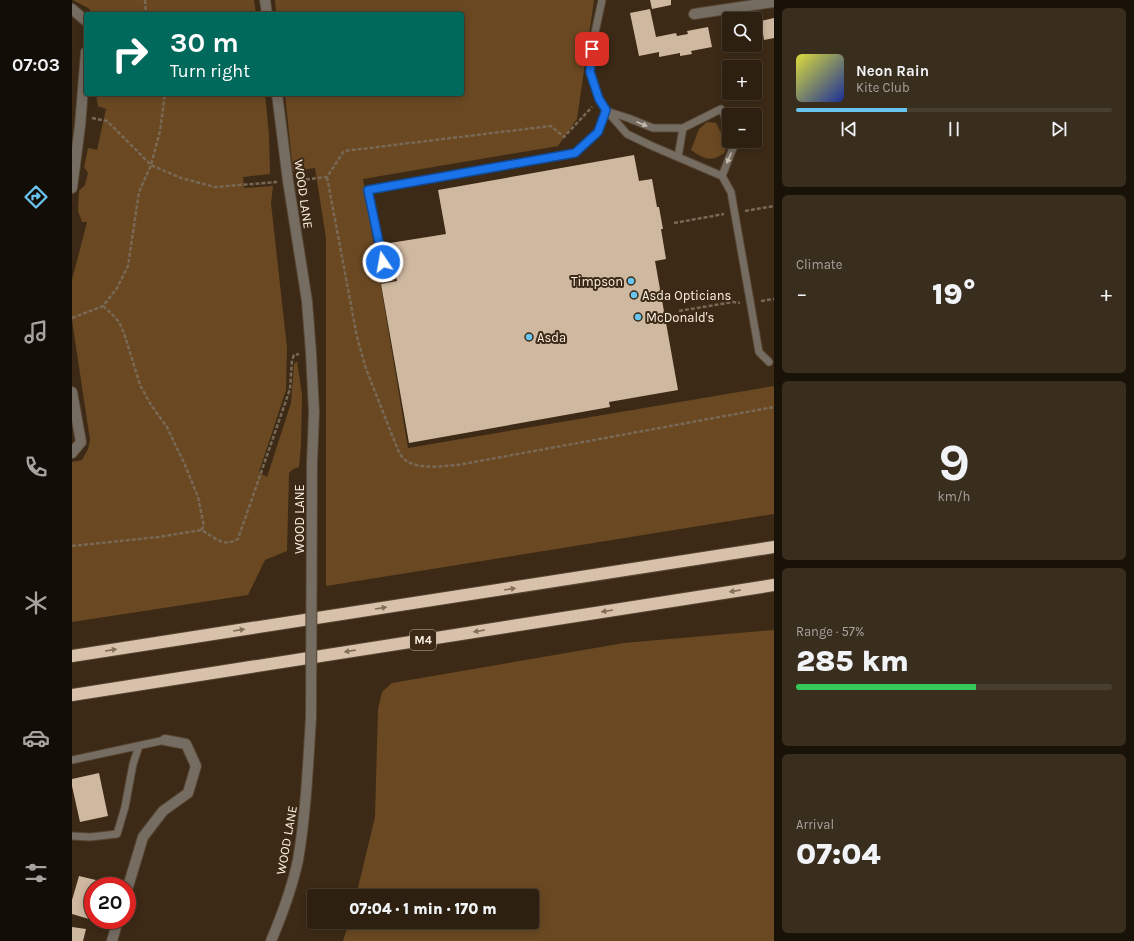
<!DOCTYPE html>
<html lang="en">
<head>
<meta charset="utf-8">
<style>
	:root { --surface:#2d2010; --page:#392d1e; --text:#f1f3f6; --muted:#a7a39f; --line:#483e30; --accent:#69c4f0 }
	body { margin:0; font-family:Karla,sans-serif; background:var(--page); color:var(--text); height:100vh; display:flex; flex-direction:column; font-size:15px; white-space:nowrap }
	* { box-sizing:border-box; margin:0 }
	p { font-size:13px; color:var(--muted) }
	.icon { flex:none; width:22px; height:22px; fill:none; stroke:currentColor; stroke-width:2; stroke-linecap:round; stroke-linejoin:round }
	.map { position:relative; flex:1; overflow:hidden }
	.side { display:flex; flex-direction:column; gap:8px; padding:8px; background:#191209; width:360px }
	.side>* { flex:none }
	.banner { position:absolute; left:12px; top:12px; width:380px; height:84px; border-radius:4px; box-shadow:0 2px 10px #0003,0 0 0 1px var(--line); background:#00695c; color:#fff; overflow:hidden }
	.controls { position:absolute; left:650px; top:12px; display:grid; gap:8px }
	.controls a { display:grid; place-items:center; width:40px; height:40px; border-radius:4px; background:var(--surface); box-shadow:0 2px 10px #0003,0 0 0 1px var(--line); font-size:20px }
	.speed { position:absolute; left:12px; top:877px; display:flex; gap:8px; font-size:20px; font-weight:700; text-align:center }
	.speed>* { display:grid; place-content:center; width:52px; height:52px; border-radius:50%; background:var(--surface); box-shadow:0 2px 10px #0003,0 0 0 1px var(--line); line-height:1 }
	.speed .limit { border:6px solid #d22; background:#fff; color:#111 }
	.pin { position:absolute; display:grid; place-items:center; width:34px; height:34px; color:#fff; margin:-17px; border-radius:8px; box-shadow:0 2px 6px #0006 }
	.me { position:absolute; width:44px; margin:-22px; rotate:348deg; stroke-linejoin:round; filter:drop-shadow(0 0 3px #0008) }
	.turn { display:flex; align-items:center; gap:14px; height:84px; padding:0 20px; font-size:18px }
	.turn .icon { width:52px; height:52px; stroke-width:2.5 }
	.turn b { display:block; font-size:28px; line-height:34px }
	.big { font-size:30px; font-weight:800; line-height:1.1 }
	.side .tile { flex:1; display:flex; flex-direction:column; justify-content:center; gap:6px; min-width:0; padding:0 14px; border-radius:6px; background:var(--page) }
	.side .dial { align-items:center; gap:0 }
	.dial b { font-size:52px; line-height:1 }
	.song { display:flex; align-items:center; gap:12px }
	.cover { width:48px; height:48px; border-radius:6px; background:linear-gradient(135deg,hsl(60 70% 55%),hsl(230 70% 35%)) }
	.played { height:4px; border-radius:2px; background:linear-gradient(90deg,var(--accent) 35%,var(--line) 35%) }
	.keys { display:flex; justify-content:space-around; direction:ltr }
	.heat { display:flex; justify-content:space-between; align-items:center; font-size:22px; direction:ltr }
	.charge { height:6px; border-radius:3px; background:linear-gradient(90deg,#34c759 57%,var(--line) 0) }
	.trip { position:absolute; left:235px; top:889px; width:232px; height:40px; border-radius:4px; background:var(--surface); box-shadow:0 2px 10px #0003,0 0 0 1px var(--line); font-weight:800; line-height:40px; text-align:center }
	main { display:flex; flex:1; min-height:0 }
	.menu { display:flex; flex-direction:column; width:72px; justify-content:space-around; align-items:center; background:#120d06; color:var(--muted) }
	.menu .icon { width:28px; height:28px }
	.menu .current { color:var(--accent) }
	.menu b { font-size:18px; color:var(--text) }
	.map>svg:first-child { display:block }
</style>
</head>
<body>
<main>
<nav class="menu">
<b>07:03</b>
<svg class="icon current" aria-label="directions" viewBox="0 0 24 24"><path d="M12 3l9 9-9 9-9-9zM9 14v-3h6M13 9l2 2-2 2"/></svg>
<svg class="icon" aria-label="music" viewBox="0 0 24 24"><path d="M9 18V5l10-2v13"/><circle cx="6" cy="18" r="3"/><circle cx="16" cy="16" r="3"/></svg>
<svg class="icon" aria-label="phone" viewBox="0 0 24 24"><path d="M5 4h4l2 5-3 2q2 4 5 5l2-3 5 2v4C11 20 4 13 5 4z"/></svg>
<svg class="icon" aria-label="climate" viewBox="0 0 24 24"><path d="M12 3v18M4 7l16 10M4 17L20 7"/></svg>
<svg class="icon" aria-label="car" viewBox="0 0 24 24"><path d="M5 17H2v-5l4-1 3-4h7l3 4 3 1v5h-3M9 17h6M6 11h13"/><circle cx="7" cy="17" r="2"/><circle cx="17" cy="17" r="2"/></svg>
<svg class="icon" aria-label="filters" viewBox="0 0 24 24"><path d="M4 7h16M4 17h16"/><circle cx="9" cy="7" r="2"/><circle cx="15" cy="17" r="2"/></svg>
</nav>
<div class="map">
<svg width="702" height="941" viewBox="0 0 702 941">
	<rect width="100%" height="100%" fill="#3c2a16"/>
	<!-- green -->
	<path fill="#6a4922" d="M1,0H182L184,14H22L16,8Z
		M203,0H522L505,119L486,146L291,179L336,448L702,386V514L254,586V238L243,168L221,171L213,94H390V14H204Z
		M24,94H193L197,136L198,174L171,177L172,188L201,186L199,203L215,348L214,390L187,472L195,477L219,403L222,364L225,361L230,395L229,445L227,467L221,469L217,473L215,551L193,560L176,595L0,622V462L10,460L16,449L18,440L0,320V280L15,222H10L6,211L7,191L13,185L16,173L12,167L16,148L25,150L34,109L26,106Z
		M635,122L644,123L654,142L653,152C640,163 632,159 619,150L627,129Z
		M702,630V941H271L277,922H460V896H284L303,817L306,709L310,692L320,683L552,643Z"/>
	<!-- building -->
	<path fill="#cfb8a0" d="M578,0H599V5L580,9Z
		M578,9L584,37L604,33L605,36L616,34L615,31L636,27L640,47L619,51L620,54L608,56V53L587,57V52L567,56L558,13Z
		M702,18V38L692,40L689,21Z
		M657,26V46H653L649,27Z
		M562,155L567,181L580,179L585,207H587L591,229H589L594,259L583,261L606,390L537,402L538,407L337,443L309,284L325,281L318,243L374,234L366,190Z
		M27,773L36,816L8,822L0,786V779Z
		M7,876L28,881L26,886H21V906L17,919L0,914V900Z
		M0,927L14,929L11,941H0Z"/>
	<g fill="none" stroke-linecap="round" stroke-linejoin="round">
		<!-- lane casing -->
		<g stroke="#574633" stroke-width="9">
			<path id="lane" d="M530,0L522,37L518,72L527,99L534,110L555,134L580,146L650,176L659,192L687,352L697,362
				M534,111L556,118L581,128H611L649,109L657,124
				M606,157L611,128
				M650,176L663,143V141
				M314,277L296,190L503,153L526,132L534,110
				M0,760L93,740
				M0,836L18,837L45,834L53,807L61,764L67,746"/>
		</g>
		<!-- street casing -->
		<g stroke="#574633" stroke-width="12">
			<path id="street" d="M193,0L195,14
				M0,9L14,21
				M622,14L702,2
				M205,94L216,181L235,301L239,353L242,412L240,463
				M0,188L8,126L14,52
				M0,392L9,442L0,453
				M55,890L71,837L91,811L116,793L124,766L114,744L93,740
				M40,941L46,920
				M199,941C210,915 220,888 226,860C234,813 236,765 239,717"/>
		</g>
		<!-- highway casing -->
		<g stroke="#574633" stroke-width="14">
			<path id="highway" d="M0,656L702,547
				M0,695L702,585"/>
		</g>
		<!-- path -->
		<path stroke="#786856" stroke-width="2.5" stroke-dasharray="4 2" stroke-linecap="butt" d="M73,0L74,14
			M20,118L35,121L79,165L109,178L143,187L205,182
			M255,177L285,337L294,369L326,450C328,453 330,458 333,460C347,470 370,466 386,465L702,407
			M228,180L255,177L272,151L479,126L492,137L520,107
			M673,211L702,206
			M602,223L652,214
			M689,301L702,299
			M31,306L39,313L47,322L52,333L68,385L79,405L95,427L113,465L126,497L132,526L129,530
			M607,311L661,302L668,303
			M0,318L31,306L45,288L56,266L67,192L79,165L88,131L93,94
			M0,546L86,537L129,530C143,537 150,548 166,539L218,389L220,360L222,355L227,354"/>
		<!-- lane -->
		<use href="#lane" stroke="#756c62" stroke-width="7"/>
		<!-- street -->
		<use href="#street" stroke="#756c62" stroke-width="10"/>
		<!-- highway -->
		<use href="#highway" stroke="#d8c1aa" stroke-width="12"/>
		<!-- street-bridge casing -->
		<g stroke="#574633" stroke-width="12" stroke-linecap="butt">
			<path id="street-bridge" d="M239,717L240,463"/>
		</g>
		<!-- street-bridge -->
		<use href="#street-bridge" stroke="#756c62" stroke-width="10"/>
	</g>
	<!-- one-way arrows -->
	<defs><path id="oneway-solid" d="M-6-.8H1V-3.2L6.5 0L1 3.2V.8H-6Z"/></defs>
	<g fill="#c6bbb0">
		<use href="#oneway-solid" transform="translate(570 124) rotate(23)"/>
		<use href="#oneway-solid" transform="translate(657 158) rotate(113)"/>
	</g>
	<g fill="#826e59">
		<use href="#oneway-solid" transform="translate(438 589) rotate(-9)"/>
		<use href="#oneway-solid" transform="translate(663 591) rotate(171)"/>
		<use href="#oneway-solid" transform="translate(309 608) rotate(-9)"/>
		<use href="#oneway-solid" transform="translate(535 611) rotate(171)"/>
		<use href="#oneway-solid" transform="translate(167 630) rotate(-9)"/>
		<use href="#oneway-solid" transform="translate(407 631) rotate(171)"/>
		<use href="#oneway-solid" transform="translate(39 650) rotate(-9)"/>
		<use href="#oneway-solid" transform="translate(278 651) rotate(171)"/>
	</g>
	<g fill="none" stroke-linecap="round" stroke-linejoin="round">
		<!-- route casing -->
		<g stroke="#114b97" stroke-width="10">
			<path id="route" d="M311,262L296,190L503,153L526,132L534,110L527,99L518,72L520,49"/>
		</g>
		<!-- route -->
		<use href="#route" stroke="#1a73e8" stroke-width="7"/>
	</g>
	<!-- markers -->
	<g fill="#69c4f0" stroke="#3c2a16" stroke-width="1.5">
		<circle cx="559" cy="281" r="4"/>
		<circle cx="562" cy="295" r="4"/>
		<circle cx="566" cy="317" r="4"/>
		<circle cx="457" cy="337" r="4"/>
	</g>
	<g text-anchor="middle" stroke-width="4" stroke-linejoin="round" paint-order="stroke">
		<!-- shield labels -->
		<rect fill="#3c2a16" stroke="#c2b5a6" stroke-width="1" x="338" y="630" width="26" height="20" rx="3"/>
		<g font-size="12" font-weight="bold" fill="#fcf0e4">
			<text x="351" y="644">M4</text>
		</g>
		<!-- street labels -->
		<g font-size="13" fill="#fcf0e4" stroke="#3c2a16">
			<text transform="translate(232 194) rotate(82)" y="5">WOOD LANE</text>
			<text transform="translate(227 519) rotate(-90)" y="5">WOOD LANE</text>
			<text transform="translate(214 840) rotate(-80)" y="5">WOOD LANE</text>
		</g>
		<!-- poi labels -->
		<g font-size="13" fill="#fcf0e4" stroke="#3c2a16" text-anchor="start">
			<text x="551" y="286" text-anchor="end">Timpson</text>
			<text x="570" y="300">Asda Opticians</text>
			<text x="574" y="322">McDonald's</text>
			<text x="465" y="342">Asda</text>
		</g>
	</g>
</svg>
<div class="controls">
<a><svg class="icon" aria-label="search" viewBox="0 0 24 24"><circle cx="10" cy="10" r="6"/><path d="M15 15l6 6"/></svg></a>
<a>+</a>
<a>−</a>
</div>
<div class="speed"><div class="limit">20</div></div>
<div class="pin" style="left:520px;top:49px;background:#d93025"><svg class="icon" aria-label="arrive" viewBox="0 0 24 24"><path d="M6 21V4h12l-3 4 3 4H6"/></svg></div>
<svg class="me" style="left:311px;top:262px" viewBox="-20 -20 40 40"><circle r="17" fill="#1a73e8" stroke="#fff" stroke-width="3"/><path d="M0-11L8 9 0 5-8 9z" fill="#fff"/></svg>
<div class="trip">07:04 · 1 min · 170 m</div>
<div class="banner">
<div class="turn"><svg class="icon" aria-label="right" viewBox="0 0 24 24"><path d="M7 20v-9h11M14 6l5 5-5 5"/></svg><div><b>30 m</b>Turn right</div></div>
</div>
</div>
<section class="side">
<div class="tile">
<div class="song"><i class="cover"></i><div><b>Neon Rain</b><p>Kite Club</p></div></div>
<div class="played"></div>
<div class="keys"><svg class="icon" aria-label="previous" viewBox="0 0 24 24"><path d="M18 5L8 12l10 7zM5 5v14"/></svg><svg class="icon" aria-label="pause" viewBox="0 0 24 24"><path d="M8 5v14M16 5v14"/></svg><svg class="icon" aria-label="next" viewBox="0 0 24 24"><path d="M6 5l10 7-10 7zM19 5v14"/></svg></div>
</div>
<div class="tile"><p>Climate</p>
<div class="heat"><a>−</a><b class="big">19°</b><a>+</a></div>
</div>
<div class="tile dial"><b>9</b><p>km/h</p></div>
<div class="tile"><p>Range · 57%</p><b class="big">285 km</b><div class="charge"></div></div>
<div class="tile"><p>Arrival</p><b class="big">07:04</b></div>
</section>
</main>
</body>
</html>
